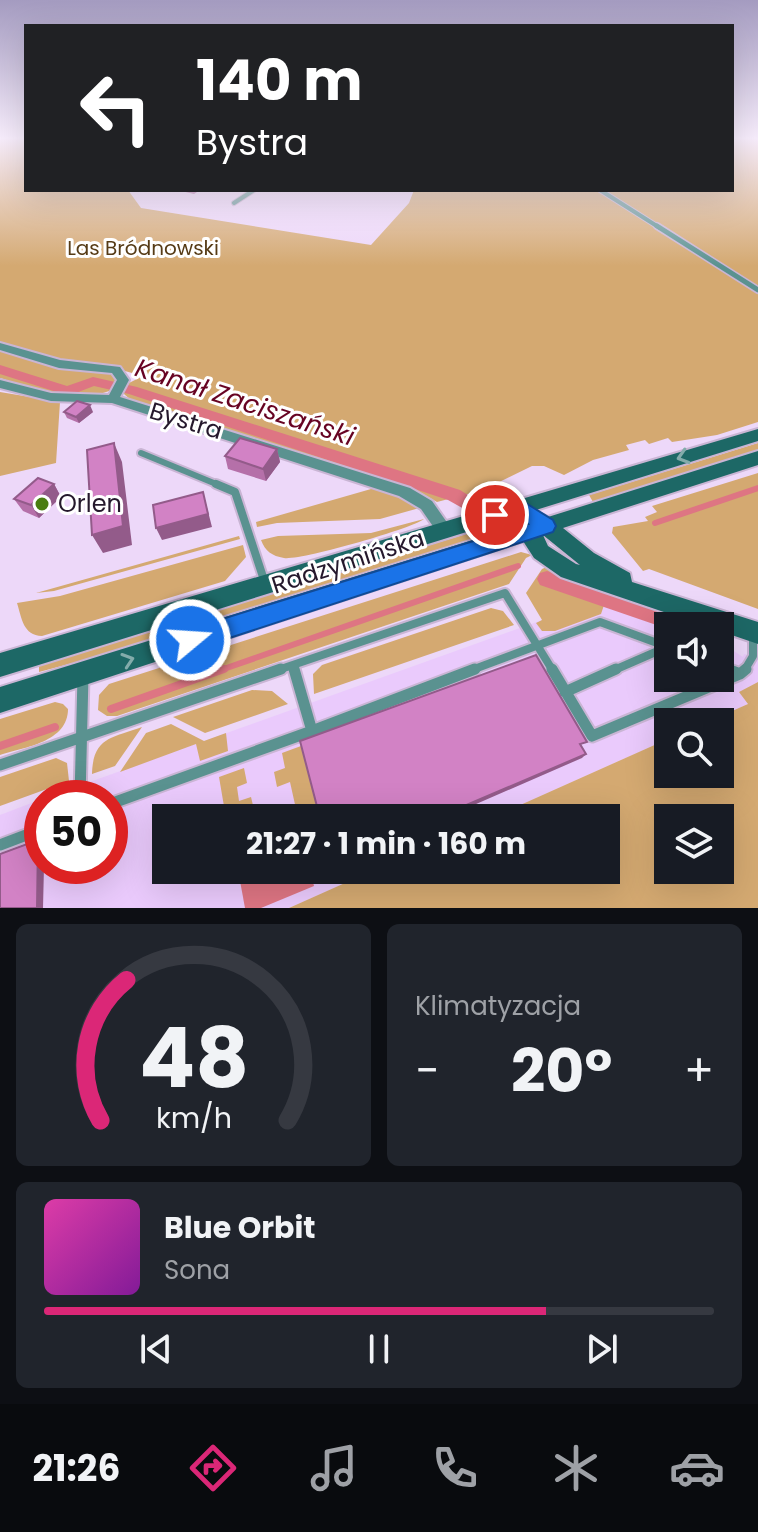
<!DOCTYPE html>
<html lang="pl">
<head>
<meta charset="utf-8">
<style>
	:root { --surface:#171b24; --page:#20242c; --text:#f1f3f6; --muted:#9ea1a6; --line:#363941; --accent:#db2777 }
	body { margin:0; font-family:Poppins,sans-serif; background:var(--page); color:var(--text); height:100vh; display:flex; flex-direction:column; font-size:30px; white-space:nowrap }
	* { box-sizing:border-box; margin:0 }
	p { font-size:26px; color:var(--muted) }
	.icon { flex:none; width:44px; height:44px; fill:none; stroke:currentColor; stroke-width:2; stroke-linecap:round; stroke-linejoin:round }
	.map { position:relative; height:908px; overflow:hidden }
	.drawer { display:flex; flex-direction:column; gap:16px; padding:16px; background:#0d0f14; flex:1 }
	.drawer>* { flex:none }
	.hud { position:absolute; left:24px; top:24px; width:710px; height:168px; border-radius:0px; box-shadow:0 8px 32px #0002; background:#202124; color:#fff; overflow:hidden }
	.tools { position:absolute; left:654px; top:612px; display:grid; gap:16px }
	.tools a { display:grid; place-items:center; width:80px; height:80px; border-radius:0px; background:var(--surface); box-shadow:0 8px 32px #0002; font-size:40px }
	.speed { position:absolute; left:24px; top:780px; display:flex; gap:16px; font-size:40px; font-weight:700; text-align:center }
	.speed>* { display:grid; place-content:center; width:104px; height:104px; border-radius:50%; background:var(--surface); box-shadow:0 8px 32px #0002; line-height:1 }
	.speed .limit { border:12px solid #d22; background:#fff; color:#111 }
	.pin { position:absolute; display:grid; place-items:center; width:68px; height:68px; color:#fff; margin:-34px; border:4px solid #fff; border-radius:50%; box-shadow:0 2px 8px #0007 }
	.me { position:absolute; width:88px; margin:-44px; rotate:72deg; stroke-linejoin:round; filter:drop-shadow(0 0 6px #0008) }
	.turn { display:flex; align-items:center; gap:28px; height:168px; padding:0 40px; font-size:36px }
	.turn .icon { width:104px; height:104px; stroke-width:2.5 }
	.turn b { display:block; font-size:56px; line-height:68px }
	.big { font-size:60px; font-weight:700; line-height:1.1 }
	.drawer .widget { flex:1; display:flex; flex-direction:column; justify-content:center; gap:12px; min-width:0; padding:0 28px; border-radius:12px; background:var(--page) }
	.drawer .dial { align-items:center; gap:0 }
	.dial svg { height:208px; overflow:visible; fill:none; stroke:var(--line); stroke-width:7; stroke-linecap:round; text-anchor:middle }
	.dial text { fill:var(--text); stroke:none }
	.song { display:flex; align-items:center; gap:24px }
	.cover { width:96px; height:96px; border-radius:12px; background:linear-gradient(135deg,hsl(320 70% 55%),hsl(290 70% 35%)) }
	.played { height:8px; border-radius:4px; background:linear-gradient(90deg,var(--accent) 75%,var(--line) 75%) }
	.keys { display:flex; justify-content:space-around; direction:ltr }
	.heat { display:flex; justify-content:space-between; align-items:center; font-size:44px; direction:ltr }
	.drawer .tiles { flex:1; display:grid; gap:16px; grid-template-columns:1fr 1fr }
	.widget:last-child { grid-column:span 2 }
	.trip { position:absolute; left:152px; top:804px; width:468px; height:80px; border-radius:0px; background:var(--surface); box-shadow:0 8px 32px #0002; font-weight:700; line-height:80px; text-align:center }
	.tabs { display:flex; height:128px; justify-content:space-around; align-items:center; background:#090b0e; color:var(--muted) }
	.tabs .icon { width:56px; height:56px }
	.tabs .active { color:var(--accent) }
	.tabs b { font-size:36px; color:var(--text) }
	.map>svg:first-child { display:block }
</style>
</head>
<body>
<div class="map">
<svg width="758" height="908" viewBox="0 0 758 908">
	<rect width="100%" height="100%" fill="#edd8f9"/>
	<!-- built -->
	<path fill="#eacafc" d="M598,600L673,626H668V678H720V642L743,657L744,654L758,658V682L739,692L748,704L707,722H668V739L491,818H166V870H374L289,908H0V815L42,799V866H110V798H45Z"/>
	<!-- green -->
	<path fill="#d4a971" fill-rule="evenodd" d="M0,139H26V190H128L141,208L371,245L409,203L414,190H732V139H758V422L717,435L672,442L668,438L649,444L645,440L626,445L629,450L593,460L564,475L544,466H532L483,490L437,502L416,490L131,400L124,394L125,385L143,376L103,365L119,378L115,384L92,379L69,389L0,367Z
		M0,371L67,392L92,382L115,388C85,406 31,388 0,378Z
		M0,392L60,402L56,463L0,476Z
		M758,443V450L593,502L589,495Z
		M758,473V609L649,569L643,571L612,533L613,527L648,521L645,517L657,512L652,506Z
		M378,487L423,507L380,519L277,523L257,527L256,522Z
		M424,519C411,529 299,561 284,558C272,556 265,551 261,540L278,536L371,533Z
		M506,525L511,528L118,651L39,672V665L492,526Z
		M239,536L240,539L54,591L36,593Z
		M243,545L246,557L225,581L42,636C23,635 22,619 17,603L60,596Z
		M521,552L532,555L526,558L509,584L117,716H107L98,710L99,695L109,684Z
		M549,566L705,626H673L605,602L601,614L555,631H542L536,623L542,620L526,593L542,569Z
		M491,608L503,611L514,625L314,694L313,674L322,665Z
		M758,682V908H289L374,870H606V818H491L668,739V774H720V722H707L748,704L739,692ZM668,818H720V870H668Z
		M252,690L272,691L288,704L205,733L173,717Z
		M55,702L63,704L68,709C68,742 25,747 0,755V719Z
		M171,724L204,741L226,733L228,751L200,761L196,744L120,772L146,733Z
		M142,727L115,766L92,774C93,737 112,738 142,727Z
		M301,746L320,818H298L290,782L277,787L274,772L285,768L282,753Z
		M56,758L67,763L69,781L0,806V777Z
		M244,768L247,783L237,787L239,801L251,797L256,818H226L219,777Z"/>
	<!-- water -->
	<path fill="#de7583" d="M238,870H310L314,886L261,908H245Z"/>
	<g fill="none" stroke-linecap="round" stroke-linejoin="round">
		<!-- stream-far1 -->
		<path stroke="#de7583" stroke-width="6" d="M655,523L758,488
			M218,671L518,566"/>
		<!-- stream -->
		<path stroke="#de7583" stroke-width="8" d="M111,709L224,669
			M0,746L55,727"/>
		<!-- canal -->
		<path fill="#de7583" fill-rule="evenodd" d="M0,365L67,386L93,377L137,387L460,490L479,502L482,507L479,512L473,514L448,500L129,394L94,386L73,394H63L0,374Z
			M547,571L685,617L692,619L695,626H668V629L540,585L537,579L540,573Z"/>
		<!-- lane-far4 casing -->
		<g stroke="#c9b5d4" stroke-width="6">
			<path id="lane-far4" d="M600,190L660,228
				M234,203L254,190"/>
		</g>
		<!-- lane-far3 casing -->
		<g stroke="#c9b5d4" stroke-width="8">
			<path id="lane-far3" d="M657,226L758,290"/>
		</g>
		<!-- lane-far2 casing -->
		<g stroke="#c9b5d4" stroke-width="10">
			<path id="lane-far2" d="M141,453L221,486"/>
		</g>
		<!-- lane-far1 casing -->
		<g stroke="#c9b5d4" stroke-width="12">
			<path id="lane-far1" d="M216,484L235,492L265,583
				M293,665L295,671
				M720,667L733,671
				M275,671L505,593L553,671
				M469,671L600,622L668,647
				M612,671L667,647
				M744,671L753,656V633"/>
		</g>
		<!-- lane casing -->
		<g stroke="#c9b5d4" stroke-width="15">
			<path id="lane" d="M294,669L312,731L475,669
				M552,669L592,736L740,674
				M727,669L740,674L746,669
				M565,692L616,669
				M0,765L281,669
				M80,798L83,676
				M110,804L312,731
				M0,845L42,829"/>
		</g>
		<!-- street casing -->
		<g stroke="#c9b5d4" stroke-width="4">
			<path id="street" d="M0,343L60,360L120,367L129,380L120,397L410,488L432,501L453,531L451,535L445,537L439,535L421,509L399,496L112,403L51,401L0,388V380L51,393L109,395L117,380L112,373L59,368L0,350Z"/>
		</g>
		<!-- secondary casing -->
		<g stroke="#c9b5d4" stroke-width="4">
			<path id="secondary" d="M758,429V441L523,514L530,518L539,513L548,517L758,451V465L563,528L594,553L630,573L632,582L758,622V644L720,631V626H705L561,577L534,558L523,541L0,713V687L515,527L512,522L515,517L0,677V653ZM543,535L580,565L576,564L548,546Z"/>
		</g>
		<!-- lane-far4 -->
		<use href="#lane-far4" stroke="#5a9290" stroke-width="4"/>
		<!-- lane-far3 -->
		<use href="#lane-far3" stroke="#5a9290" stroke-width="5"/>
		<!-- lane-far2 -->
		<use href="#lane-far2" stroke="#5a9290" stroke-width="6"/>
		<!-- lane-far1 -->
		<use href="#lane-far1" stroke="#5a9290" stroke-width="8"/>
		<!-- lane -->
		<use href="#lane" stroke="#5a9290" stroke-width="11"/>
		<!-- street -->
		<use href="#street" fill="#5a9290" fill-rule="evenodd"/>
		<!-- secondary -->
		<use href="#secondary" fill="#1d6866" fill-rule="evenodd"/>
	</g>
	<!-- wall -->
	<path fill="#b570a9" d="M177,190H200L194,194Z
		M64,412H93L79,423L67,418Z
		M277,449L280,462L266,481L228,469L225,456Z
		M54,484L61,497L39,518L23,511L14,499Z"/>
	<!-- shaded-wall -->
	<path fill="#935b8a" d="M90,405L93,412L79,423L76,417Z
		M114,443L122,462L132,545L103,553L92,535Z
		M277,449L280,462L266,481L263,469Z
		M54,484L61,497L39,518L31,505Z
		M203,492L212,527L162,540L156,528Z
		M586,754L582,758L444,818H436Z
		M38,840L42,843V866H44L43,908H37Z"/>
	<!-- building -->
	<path fill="#d282c5" stroke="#935b8a" stroke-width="2" d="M77,401L90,405L76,417L64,412Z
		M240,438L277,449L263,469L225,456Z
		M114,443L123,526L92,535L87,450Z
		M38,478L54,484L31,505L14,499Z
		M203,492L208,514L156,528L153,505Z
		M536,655L587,742L580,744L586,754L436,818H320L300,741Z
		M38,840L37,908H0V854Z"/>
	<!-- one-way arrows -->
	<defs><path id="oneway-chevron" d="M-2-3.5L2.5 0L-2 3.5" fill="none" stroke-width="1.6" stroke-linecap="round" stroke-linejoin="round" transform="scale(2)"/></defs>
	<g stroke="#83acab">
		<use href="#oneway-chevron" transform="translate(683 457) rotate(163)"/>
		<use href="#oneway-chevron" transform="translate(128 660) rotate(-18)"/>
	</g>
	<!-- sky -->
	<linearGradient id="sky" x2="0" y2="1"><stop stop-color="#a49bc0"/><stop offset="0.52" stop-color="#f7edfc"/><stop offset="1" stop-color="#f7edfc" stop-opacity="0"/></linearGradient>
	<rect width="758" height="266" fill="url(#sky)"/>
	<!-- route -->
	<path fill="#1a73e8" stroke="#114b97" stroke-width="2" d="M521,500L553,520L556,526L553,532L190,651L181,648L178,640L181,632L190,629L528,524L518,516L495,523L488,521L485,515L488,510Z"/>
	<!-- markers -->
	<circle fill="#497d0f" stroke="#fff" stroke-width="3" cx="42" cy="504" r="8"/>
	<g text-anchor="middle" stroke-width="6" stroke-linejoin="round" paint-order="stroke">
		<!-- far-park labels -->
		<g font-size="20" fill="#563b16" stroke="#fff">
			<text x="143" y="255">Las Bródnowski</text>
		</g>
		<!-- street labels -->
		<g font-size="24" fill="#25182c" stroke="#fff">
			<text transform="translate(186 421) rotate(17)" y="8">Bystra</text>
			<text transform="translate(348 562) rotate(-18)" y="8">Radzymińska</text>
		</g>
		<!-- poi labels -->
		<g font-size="24" fill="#25182c" stroke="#fff" text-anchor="start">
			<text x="58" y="512">Orlen</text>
		</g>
		<!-- water labels -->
		<g font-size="26" font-style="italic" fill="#670322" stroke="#fff">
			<text transform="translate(245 402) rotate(18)" y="9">Kanał Zaciszański</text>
		</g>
	</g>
</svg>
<div class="tools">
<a><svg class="icon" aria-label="sound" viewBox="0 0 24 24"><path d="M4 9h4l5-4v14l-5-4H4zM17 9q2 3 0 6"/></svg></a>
<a><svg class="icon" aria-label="search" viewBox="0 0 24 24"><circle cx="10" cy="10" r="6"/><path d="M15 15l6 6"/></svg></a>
<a><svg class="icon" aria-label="layers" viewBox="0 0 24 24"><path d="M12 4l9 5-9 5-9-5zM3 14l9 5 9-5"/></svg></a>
</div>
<div class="speed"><div class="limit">50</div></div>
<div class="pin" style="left:495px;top:515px;background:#d93025"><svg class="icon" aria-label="arrive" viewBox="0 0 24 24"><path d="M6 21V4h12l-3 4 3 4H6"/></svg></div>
<svg class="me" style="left:190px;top:640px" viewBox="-20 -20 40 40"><circle r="17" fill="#1a73e8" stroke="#fff" stroke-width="3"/><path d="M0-11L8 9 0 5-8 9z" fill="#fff"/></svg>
<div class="trip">21:27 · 1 min · 160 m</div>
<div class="hud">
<div class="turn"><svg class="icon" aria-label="left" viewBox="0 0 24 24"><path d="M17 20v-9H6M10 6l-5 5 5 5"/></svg><div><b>140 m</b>Bystra</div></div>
</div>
</div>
<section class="drawer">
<div class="tiles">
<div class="widget dial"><svg viewBox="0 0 100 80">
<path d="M14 69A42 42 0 1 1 86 69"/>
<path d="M14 69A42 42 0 0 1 24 15" stroke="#db2777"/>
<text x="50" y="56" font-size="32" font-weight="700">48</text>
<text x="50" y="72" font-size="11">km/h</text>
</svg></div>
<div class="widget"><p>Klimatyzacja</p>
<div class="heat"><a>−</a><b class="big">20°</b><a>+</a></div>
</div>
<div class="widget">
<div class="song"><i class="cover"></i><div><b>Blue Orbit</b><p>Sona</p></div></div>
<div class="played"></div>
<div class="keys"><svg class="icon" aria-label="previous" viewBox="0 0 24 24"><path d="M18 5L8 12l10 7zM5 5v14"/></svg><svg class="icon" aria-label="pause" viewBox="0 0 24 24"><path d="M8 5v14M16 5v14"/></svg><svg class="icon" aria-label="next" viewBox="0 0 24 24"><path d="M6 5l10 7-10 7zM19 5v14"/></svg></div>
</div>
</div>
</section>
<nav class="tabs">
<b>21:26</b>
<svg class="icon active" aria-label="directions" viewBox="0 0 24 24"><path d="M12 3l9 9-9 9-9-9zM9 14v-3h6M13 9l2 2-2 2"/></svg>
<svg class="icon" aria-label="music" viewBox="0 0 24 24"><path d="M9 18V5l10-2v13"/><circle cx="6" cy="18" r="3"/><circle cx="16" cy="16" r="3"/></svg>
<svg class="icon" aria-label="phone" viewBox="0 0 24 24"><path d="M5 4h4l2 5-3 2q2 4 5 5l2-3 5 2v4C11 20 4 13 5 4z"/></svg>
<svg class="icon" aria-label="climate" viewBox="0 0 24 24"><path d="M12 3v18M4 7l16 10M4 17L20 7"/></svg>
<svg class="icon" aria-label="car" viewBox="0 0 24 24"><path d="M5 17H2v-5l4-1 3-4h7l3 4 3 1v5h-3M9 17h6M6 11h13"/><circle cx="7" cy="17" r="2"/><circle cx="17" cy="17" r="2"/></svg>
</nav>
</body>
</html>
